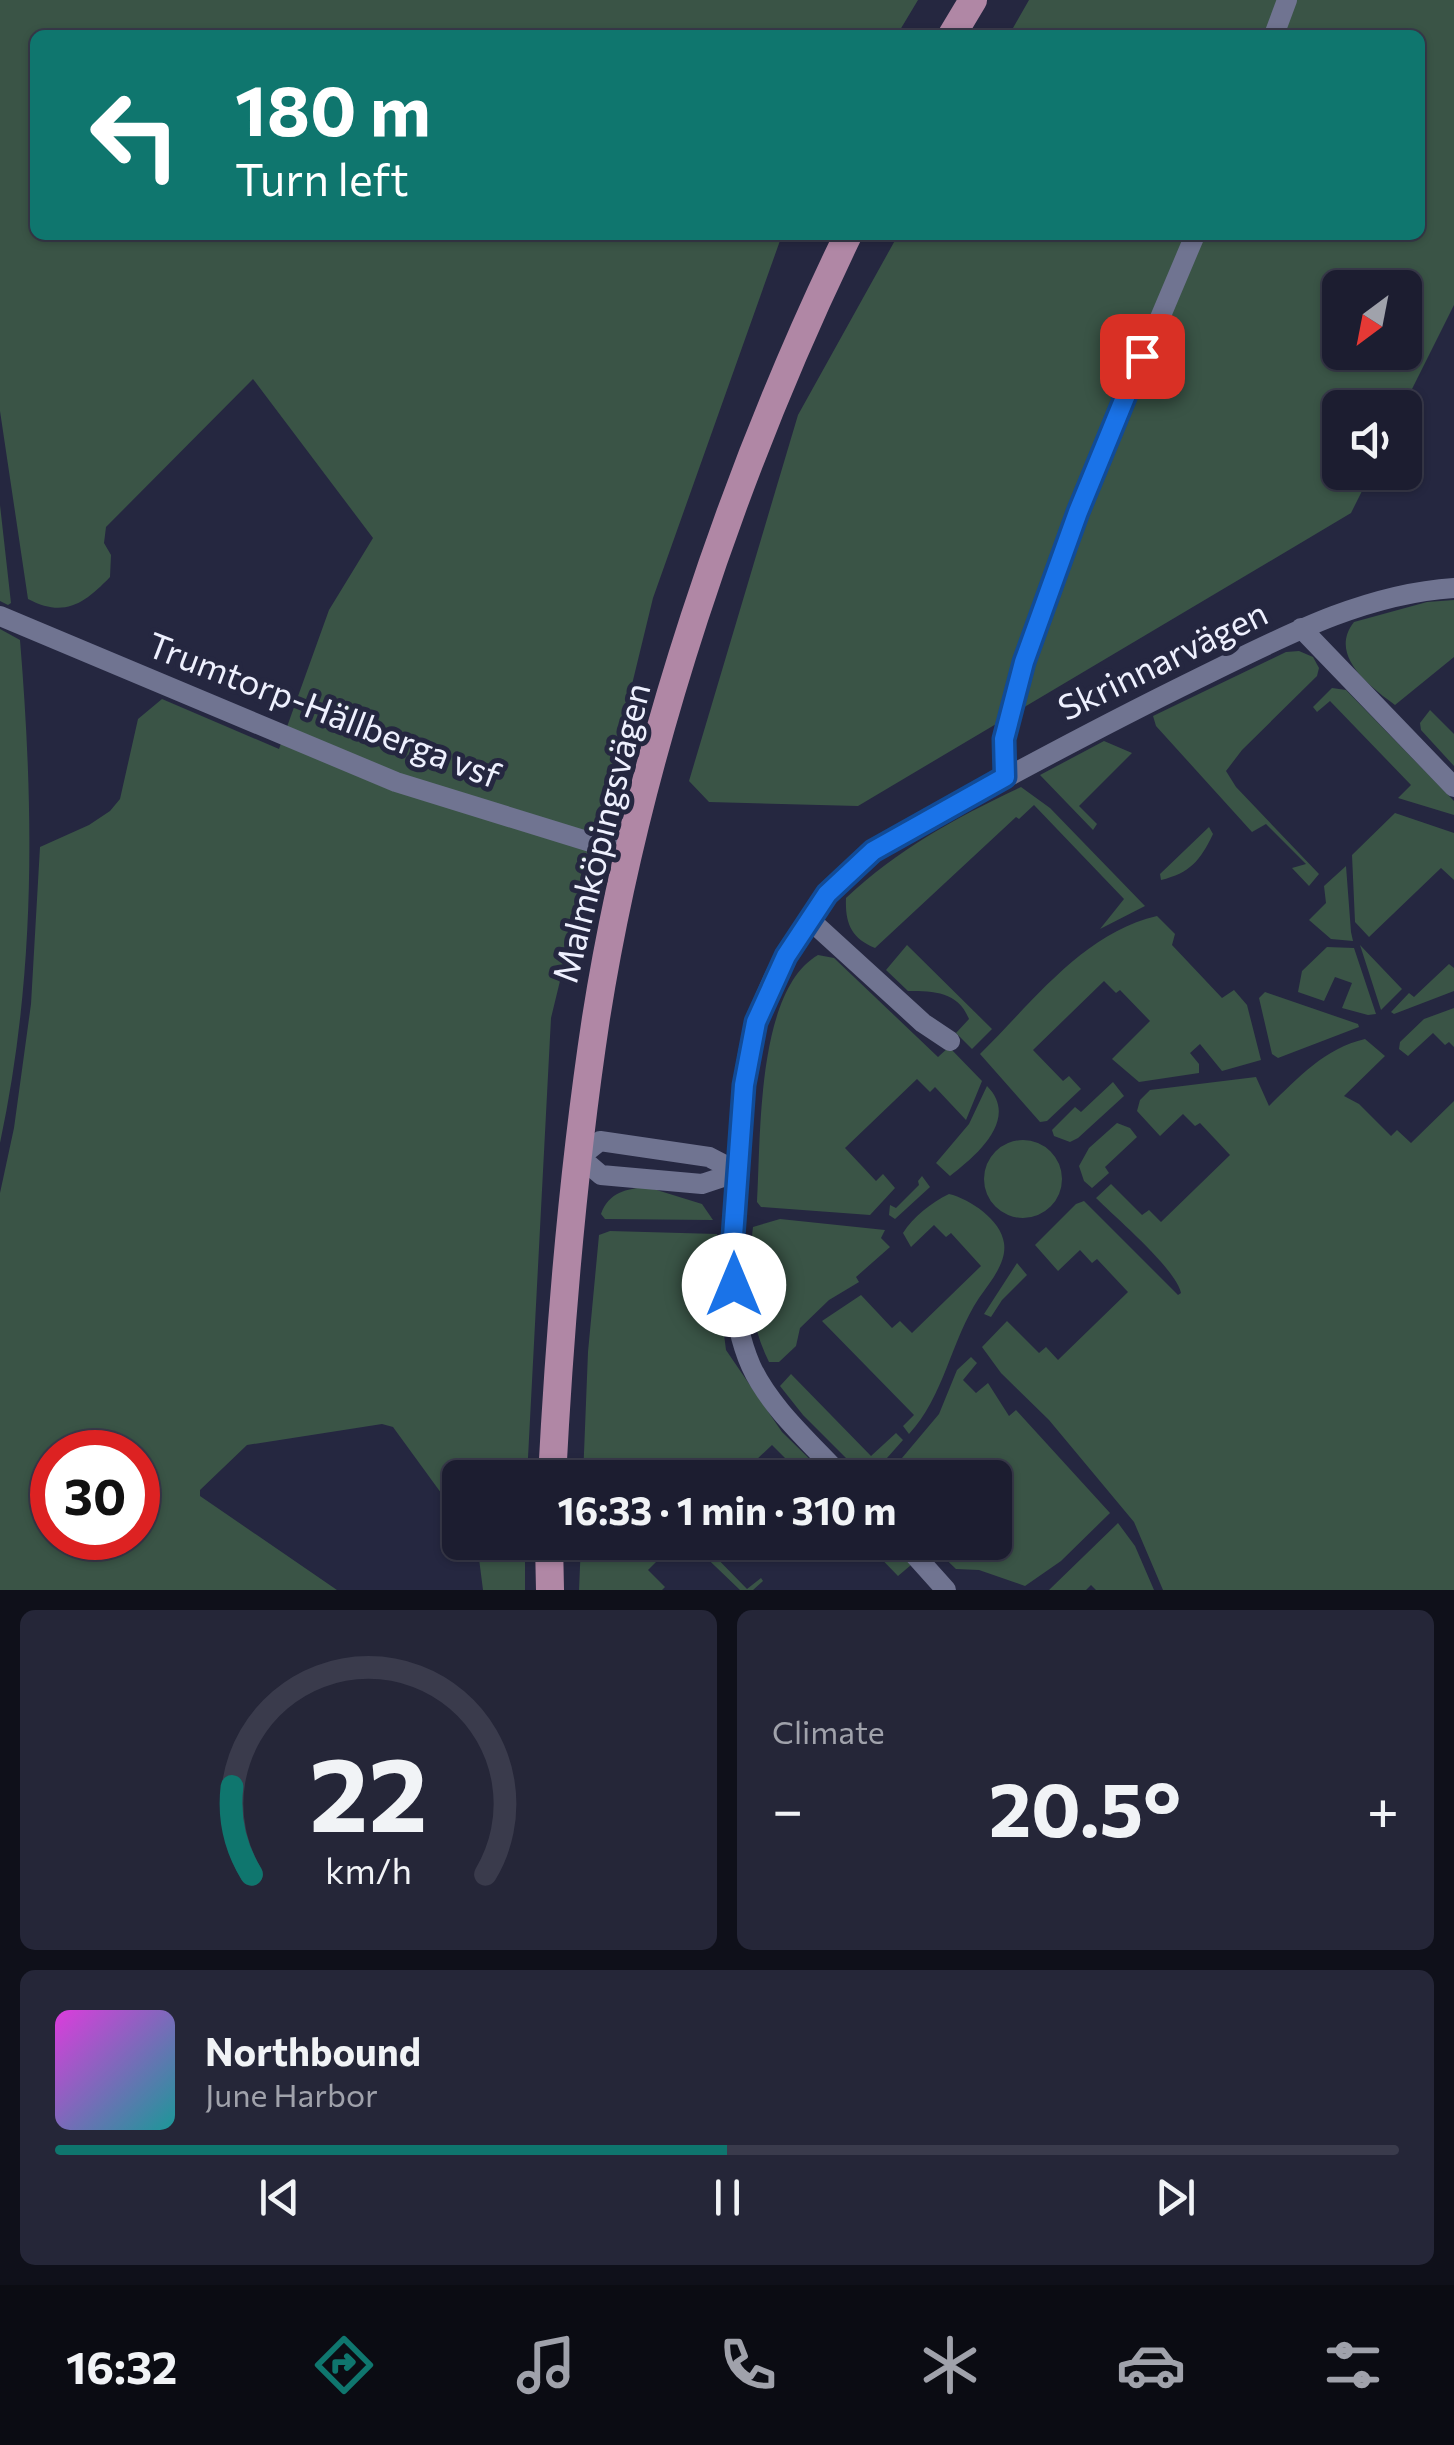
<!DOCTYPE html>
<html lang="en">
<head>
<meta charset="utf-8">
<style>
	:root { --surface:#1c1d30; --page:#252638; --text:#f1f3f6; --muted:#a0a2ab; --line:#3a3b4c; --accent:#0f766e }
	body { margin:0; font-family:Commissioner,sans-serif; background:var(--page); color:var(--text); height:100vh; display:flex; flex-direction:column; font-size:38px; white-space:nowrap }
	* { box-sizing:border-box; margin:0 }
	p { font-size:32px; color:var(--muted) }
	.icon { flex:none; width:55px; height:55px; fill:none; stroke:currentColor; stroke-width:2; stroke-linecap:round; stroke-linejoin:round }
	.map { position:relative; height:1590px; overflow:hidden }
	.sheet { display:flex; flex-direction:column; gap:20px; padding:20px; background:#0f101a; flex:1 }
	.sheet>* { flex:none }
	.guide { position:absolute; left:30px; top:30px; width:1395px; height:210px; border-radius:15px; box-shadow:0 2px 8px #0004,0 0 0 2px var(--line); background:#0f766e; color:#fff; overflow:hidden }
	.needle { width:65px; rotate:212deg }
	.buttons { position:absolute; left:1322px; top:270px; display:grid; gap:20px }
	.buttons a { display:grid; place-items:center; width:100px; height:100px; border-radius:15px; background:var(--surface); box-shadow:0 2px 8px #0004,0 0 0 2px var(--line); font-size:50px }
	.speed { position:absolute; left:30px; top:1430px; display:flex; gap:20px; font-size:50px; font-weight:700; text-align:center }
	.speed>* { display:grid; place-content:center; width:130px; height:130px; border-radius:50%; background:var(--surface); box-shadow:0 2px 8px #0004,0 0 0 2px var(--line); line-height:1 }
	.speed .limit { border:15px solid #d22; background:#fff; color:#111 }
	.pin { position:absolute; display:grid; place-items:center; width:85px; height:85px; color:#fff; margin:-42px; border-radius:20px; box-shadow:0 5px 15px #0006 }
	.me { position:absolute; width:110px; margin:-55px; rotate:0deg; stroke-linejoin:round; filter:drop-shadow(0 0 8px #0008) }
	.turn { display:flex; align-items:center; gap:35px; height:210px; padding:0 40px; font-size:45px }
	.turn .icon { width:130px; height:130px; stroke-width:2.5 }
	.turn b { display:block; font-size:70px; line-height:85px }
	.big { font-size:75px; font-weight:700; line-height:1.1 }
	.sheet .tile { flex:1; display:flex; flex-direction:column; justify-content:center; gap:15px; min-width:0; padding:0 35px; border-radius:15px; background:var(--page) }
	.sheet .dial { align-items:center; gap:0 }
	.dial svg { height:260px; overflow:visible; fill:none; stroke:var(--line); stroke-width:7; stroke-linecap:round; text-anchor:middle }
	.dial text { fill:var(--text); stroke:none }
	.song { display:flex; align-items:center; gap:30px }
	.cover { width:120px; height:120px; border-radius:15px; background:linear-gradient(135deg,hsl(300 70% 55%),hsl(180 70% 35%)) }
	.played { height:10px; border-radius:5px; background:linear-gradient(90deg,var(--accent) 50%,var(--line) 50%) }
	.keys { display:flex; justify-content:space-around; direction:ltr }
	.heat { display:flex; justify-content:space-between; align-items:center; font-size:55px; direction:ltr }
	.sheet .tiles { flex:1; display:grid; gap:20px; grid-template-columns:1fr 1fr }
	.tile:last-child { grid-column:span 2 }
	.trip { position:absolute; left:442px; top:1460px; width:570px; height:100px; border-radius:15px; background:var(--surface); box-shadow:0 2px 8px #0004,0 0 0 2px var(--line); font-weight:700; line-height:100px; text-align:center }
	.dock { display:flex; height:160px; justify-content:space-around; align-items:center; background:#0b0c13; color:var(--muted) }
	.dock .icon { width:70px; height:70px }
	.dock .active { color:var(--accent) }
	.dock b { font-size:45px; color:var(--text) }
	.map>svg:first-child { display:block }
</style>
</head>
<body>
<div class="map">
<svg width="1454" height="1590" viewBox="0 0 1454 1590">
	<rect width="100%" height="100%" fill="#252740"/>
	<!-- green -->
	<path fill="#3a5446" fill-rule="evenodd" d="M0,0H918L897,35H35V235H782L653,598L551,1018L527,1477L460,1478V1498L444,1497L393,1427L382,1424L247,1445L200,1490V1496L337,1590H0V1193L14,1128L31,1004L40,847L89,825L110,811L120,799L138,719L162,699L279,749L329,610L373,538L253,379L106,527L104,543L111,555L110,577C84,604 64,618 28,599L0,411ZM52,1452H138V1538H52Z
		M1029,0H1454V305L1403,407L1340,408V472L1371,473L1351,513L858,806L709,802L689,781L798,415L898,235H1420V35H1009ZM1340,288H1405V352H1340Z
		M0,505L11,603L8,605L0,601Z
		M1454,600V657L1395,705C1369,686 1328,655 1354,622L1427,602Z
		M0,629L20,640C34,811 36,973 0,1143Z
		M1299,651L1313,657L1319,668L1317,676L1242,750L1226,771L1236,787L1319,874L1309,886L1292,868L1306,864L1266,824L1252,832L1156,726L1153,716L1286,652Z
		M1332,688L1346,690L1454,801V815L1398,798L1411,785L1330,701L1317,712L1313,707Z
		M1430,710L1454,734V766L1421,730L1420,723Z
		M1104,741L1132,753L1079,806L1097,824L1093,830L1040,775Z
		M1021,787L1050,808L1145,906L1100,929L1124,899L1034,805L1019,819L1016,817L875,948C851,938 845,923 846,898C898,849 957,817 1021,787Z
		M1395,813L1454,833V880L1441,868L1369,937L1355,922L1352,855Z
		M1209,827L1213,834C1200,861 1190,873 1161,880L1160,874Z
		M1346,866L1351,932L1353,941L1331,939L1309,920L1326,903L1324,886Z
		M1157,916L1175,934L1172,945L1222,998L1234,990L1247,1005L1261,1060L1222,1071L1200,1044L1190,1053L1199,1064V1073L1139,1082L1112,1059L1150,1021L1120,990L1116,993L1104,981L1033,1050L1063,1081L1069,1076L1081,1089L1047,1121L1040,1122L980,1054C1032,1003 1083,933 1157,916Z
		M907,945L992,1029L972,1049L956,1033L969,1019C958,992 935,991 908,991L886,970Z
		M1360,945L1402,989L1381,1010Z
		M1327,947L1354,948L1376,1014L1368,1015L1342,1008L1352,983L1335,977L1324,1001L1298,992L1302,971Z
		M818,955L834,958L938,1057L949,1047L982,1081L966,1120L935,1087L930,1092L917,1079L845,1148L876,1181L883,1174L895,1188L870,1215L761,1207L757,1202C761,1137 756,991 818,955Z
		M1449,964L1454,968V991L1394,1014L1391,1012L1409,993L1414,997Z
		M1265,992L1358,1024L1359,1027L1278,1058L1272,1054L1259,998Z
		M1454,1008V1047L1449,1042L1445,1045L1433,1033L1408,1056L1399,1049L1400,1042L1424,1019Z
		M1365,1039L1385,1056L1344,1096L1359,1104L1391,1136L1397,1130L1411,1143L1454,1101V1590H1163L1134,1522L1049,1420L1001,1373L982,1347L1007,1321L1039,1353L1046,1347L1058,1360L1128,1292L1097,1259L1092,1263L1080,1250L1058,1271L1035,1245L1076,1204L1084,1201L1178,1295L1181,1293C1176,1269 1116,1218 1096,1198L1111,1184L1142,1215L1149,1210L1161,1222L1230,1155L1200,1123L1195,1126L1183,1114L1160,1136L1137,1111L1140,1100L1150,1090L1256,1077L1269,1106C1298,1078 1325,1048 1365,1039Z
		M1113,1082L1124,1096L1078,1138L1070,1142L1054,1136L1052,1130L1075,1107L1081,1112Z
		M987,1086C1020,1119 976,1156 950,1176L936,1163L969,1124Z
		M1117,1123L1130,1128L1137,1137L1105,1167L1109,1173L1092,1188L1084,1181L1079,1166L1089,1148Z
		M984 1179a39 39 0 1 1 78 0a39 39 0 1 1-78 0Z
		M922,1176L930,1187L895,1219L889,1215L890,1205L896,1208L919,1185L918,1181Z
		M647,1187L702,1204L713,1220L605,1219L601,1214C609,1192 626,1189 647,1187Z
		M949,1194C970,1199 1001,1220 1004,1243C1007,1263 990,1282 979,1298C951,1340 944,1397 909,1434L903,1426L914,1415L822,1321L861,1295L892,1328L900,1321L912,1333L981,1266L951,1233L946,1237L934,1225L911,1247L903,1233C913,1217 932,1202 949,1194Z
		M780,1219L885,1230L881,1238L890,1247L856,1277L859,1282L829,1300L800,1328L796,1346L779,1362H769C748,1320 747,1274 753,1227Z
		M610,1231L717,1234L716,1271L726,1350L782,1432L828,1477H804L772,1445L738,1477L583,1478L588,1352L599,1235Z
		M1017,1263L1027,1275L1002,1300L991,1317L984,1314Z
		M971,1357L977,1363L963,1380L976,1393L988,1383L1009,1416L1016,1410L1110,1513L1061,1561L1025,1586L979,1570L956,1569L929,1543L995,1542V1478L886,1477L939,1414L957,1370Z
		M791,1374L871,1456L896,1433L903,1440L871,1476H864L803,1415L780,1386Z
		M1118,1523L1135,1546L1154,1590H1096L1091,1585L1086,1590H1049Z
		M477,1543H525V1590H483Z
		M581,1543H675L648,1570L665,1587L662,1590H579Z
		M691,1543H702L747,1589L761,1578L763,1581L753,1590H740Z
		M866,1543H891L911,1565L898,1576Z"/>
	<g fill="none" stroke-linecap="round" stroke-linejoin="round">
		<!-- minor -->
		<path stroke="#707491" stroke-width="20" d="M1274,35L1287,0
			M0,616L396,782L629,854
			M1301,628L1454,787
			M1005,777L1004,739L1024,662L1078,512L1195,235
			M809,919L923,1023L950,1041
			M600,1141L709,1157L738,1172L702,1184L601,1175L580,1157Z
			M843,1478C812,1444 770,1408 751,1366C727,1311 732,1251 736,1193C740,1136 739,1072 757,1019C779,953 821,895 873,851C980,791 1087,733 1197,679C1279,639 1361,594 1454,588
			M903,1542L946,1590"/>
		<!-- primary -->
		<path stroke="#b087a5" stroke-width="28" d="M952,35L973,0
			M552,1478C560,1324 573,1170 596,1018C637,758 733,472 848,235
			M549,1542L550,1590"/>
	</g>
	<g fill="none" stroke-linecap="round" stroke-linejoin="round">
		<!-- route casing -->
		<g stroke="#114b97" stroke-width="25">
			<path id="route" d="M734,1285L731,1264L744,1085L756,1022L786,956L827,894L873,851L1005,777L1004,739L1024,662L1078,512L1142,356"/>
		</g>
		<!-- route -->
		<use href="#route" stroke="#1a73e8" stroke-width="18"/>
	</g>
	<g text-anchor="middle" stroke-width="10" stroke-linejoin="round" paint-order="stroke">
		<!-- street labels -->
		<g font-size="35" fill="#eef0fe" stroke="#252740">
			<text transform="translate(1163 661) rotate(-26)" y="12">Skrinnarvägen</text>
			<text transform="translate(324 711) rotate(21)" y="12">Trumtorp-Hällberga vsf</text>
			<text transform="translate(602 833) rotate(-76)" y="12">Malmköpingsvägen</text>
		</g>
	</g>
</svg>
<div class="buttons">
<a><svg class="needle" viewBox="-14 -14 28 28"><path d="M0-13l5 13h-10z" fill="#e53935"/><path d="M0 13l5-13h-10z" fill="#a0a2ab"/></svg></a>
<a><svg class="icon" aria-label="sound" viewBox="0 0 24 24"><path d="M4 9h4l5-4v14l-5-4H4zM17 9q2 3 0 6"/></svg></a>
</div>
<div class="speed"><div class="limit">30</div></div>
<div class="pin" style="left:1142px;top:356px;background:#d93025"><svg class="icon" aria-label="arrive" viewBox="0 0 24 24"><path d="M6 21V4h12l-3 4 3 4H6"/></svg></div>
<svg class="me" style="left:734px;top:1285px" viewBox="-20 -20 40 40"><circle r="19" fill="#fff"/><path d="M0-13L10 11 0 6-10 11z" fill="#1a73e8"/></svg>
<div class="trip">16:33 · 1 min · 310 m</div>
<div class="guide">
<div class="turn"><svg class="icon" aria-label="left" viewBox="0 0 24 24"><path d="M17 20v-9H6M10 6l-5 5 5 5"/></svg><div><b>180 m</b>Turn left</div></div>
</div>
</div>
<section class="sheet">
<div class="tiles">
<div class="tile dial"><svg viewBox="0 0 100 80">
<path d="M14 69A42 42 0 1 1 86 69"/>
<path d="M14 69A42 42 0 0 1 8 42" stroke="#0f766e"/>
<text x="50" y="56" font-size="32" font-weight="700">22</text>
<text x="50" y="72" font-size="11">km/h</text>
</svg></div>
<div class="tile"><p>Climate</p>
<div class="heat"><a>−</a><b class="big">20.5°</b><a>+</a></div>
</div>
<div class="tile">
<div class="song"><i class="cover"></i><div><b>Northbound</b><p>June Harbor</p></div></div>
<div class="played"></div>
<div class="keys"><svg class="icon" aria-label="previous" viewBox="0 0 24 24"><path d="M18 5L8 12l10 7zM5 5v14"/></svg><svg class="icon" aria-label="pause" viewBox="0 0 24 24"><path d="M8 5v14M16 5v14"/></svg><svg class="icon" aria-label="next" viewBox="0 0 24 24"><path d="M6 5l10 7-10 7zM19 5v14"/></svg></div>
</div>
</div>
</section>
<nav class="dock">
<b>16:32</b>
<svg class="icon active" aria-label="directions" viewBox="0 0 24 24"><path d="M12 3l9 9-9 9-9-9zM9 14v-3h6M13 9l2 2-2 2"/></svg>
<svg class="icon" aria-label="music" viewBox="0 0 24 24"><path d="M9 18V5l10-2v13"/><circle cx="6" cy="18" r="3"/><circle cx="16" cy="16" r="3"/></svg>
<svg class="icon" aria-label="phone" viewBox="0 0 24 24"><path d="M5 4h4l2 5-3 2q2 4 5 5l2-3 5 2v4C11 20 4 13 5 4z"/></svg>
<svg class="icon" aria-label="climate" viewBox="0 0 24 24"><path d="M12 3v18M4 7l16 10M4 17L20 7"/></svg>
<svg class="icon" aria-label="car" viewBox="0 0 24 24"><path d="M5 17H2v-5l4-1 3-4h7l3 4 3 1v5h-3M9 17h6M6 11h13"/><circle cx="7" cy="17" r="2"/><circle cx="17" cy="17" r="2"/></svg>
<svg class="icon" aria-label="filters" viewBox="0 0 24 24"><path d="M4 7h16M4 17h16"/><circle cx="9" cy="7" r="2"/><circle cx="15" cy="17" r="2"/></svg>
</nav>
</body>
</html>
